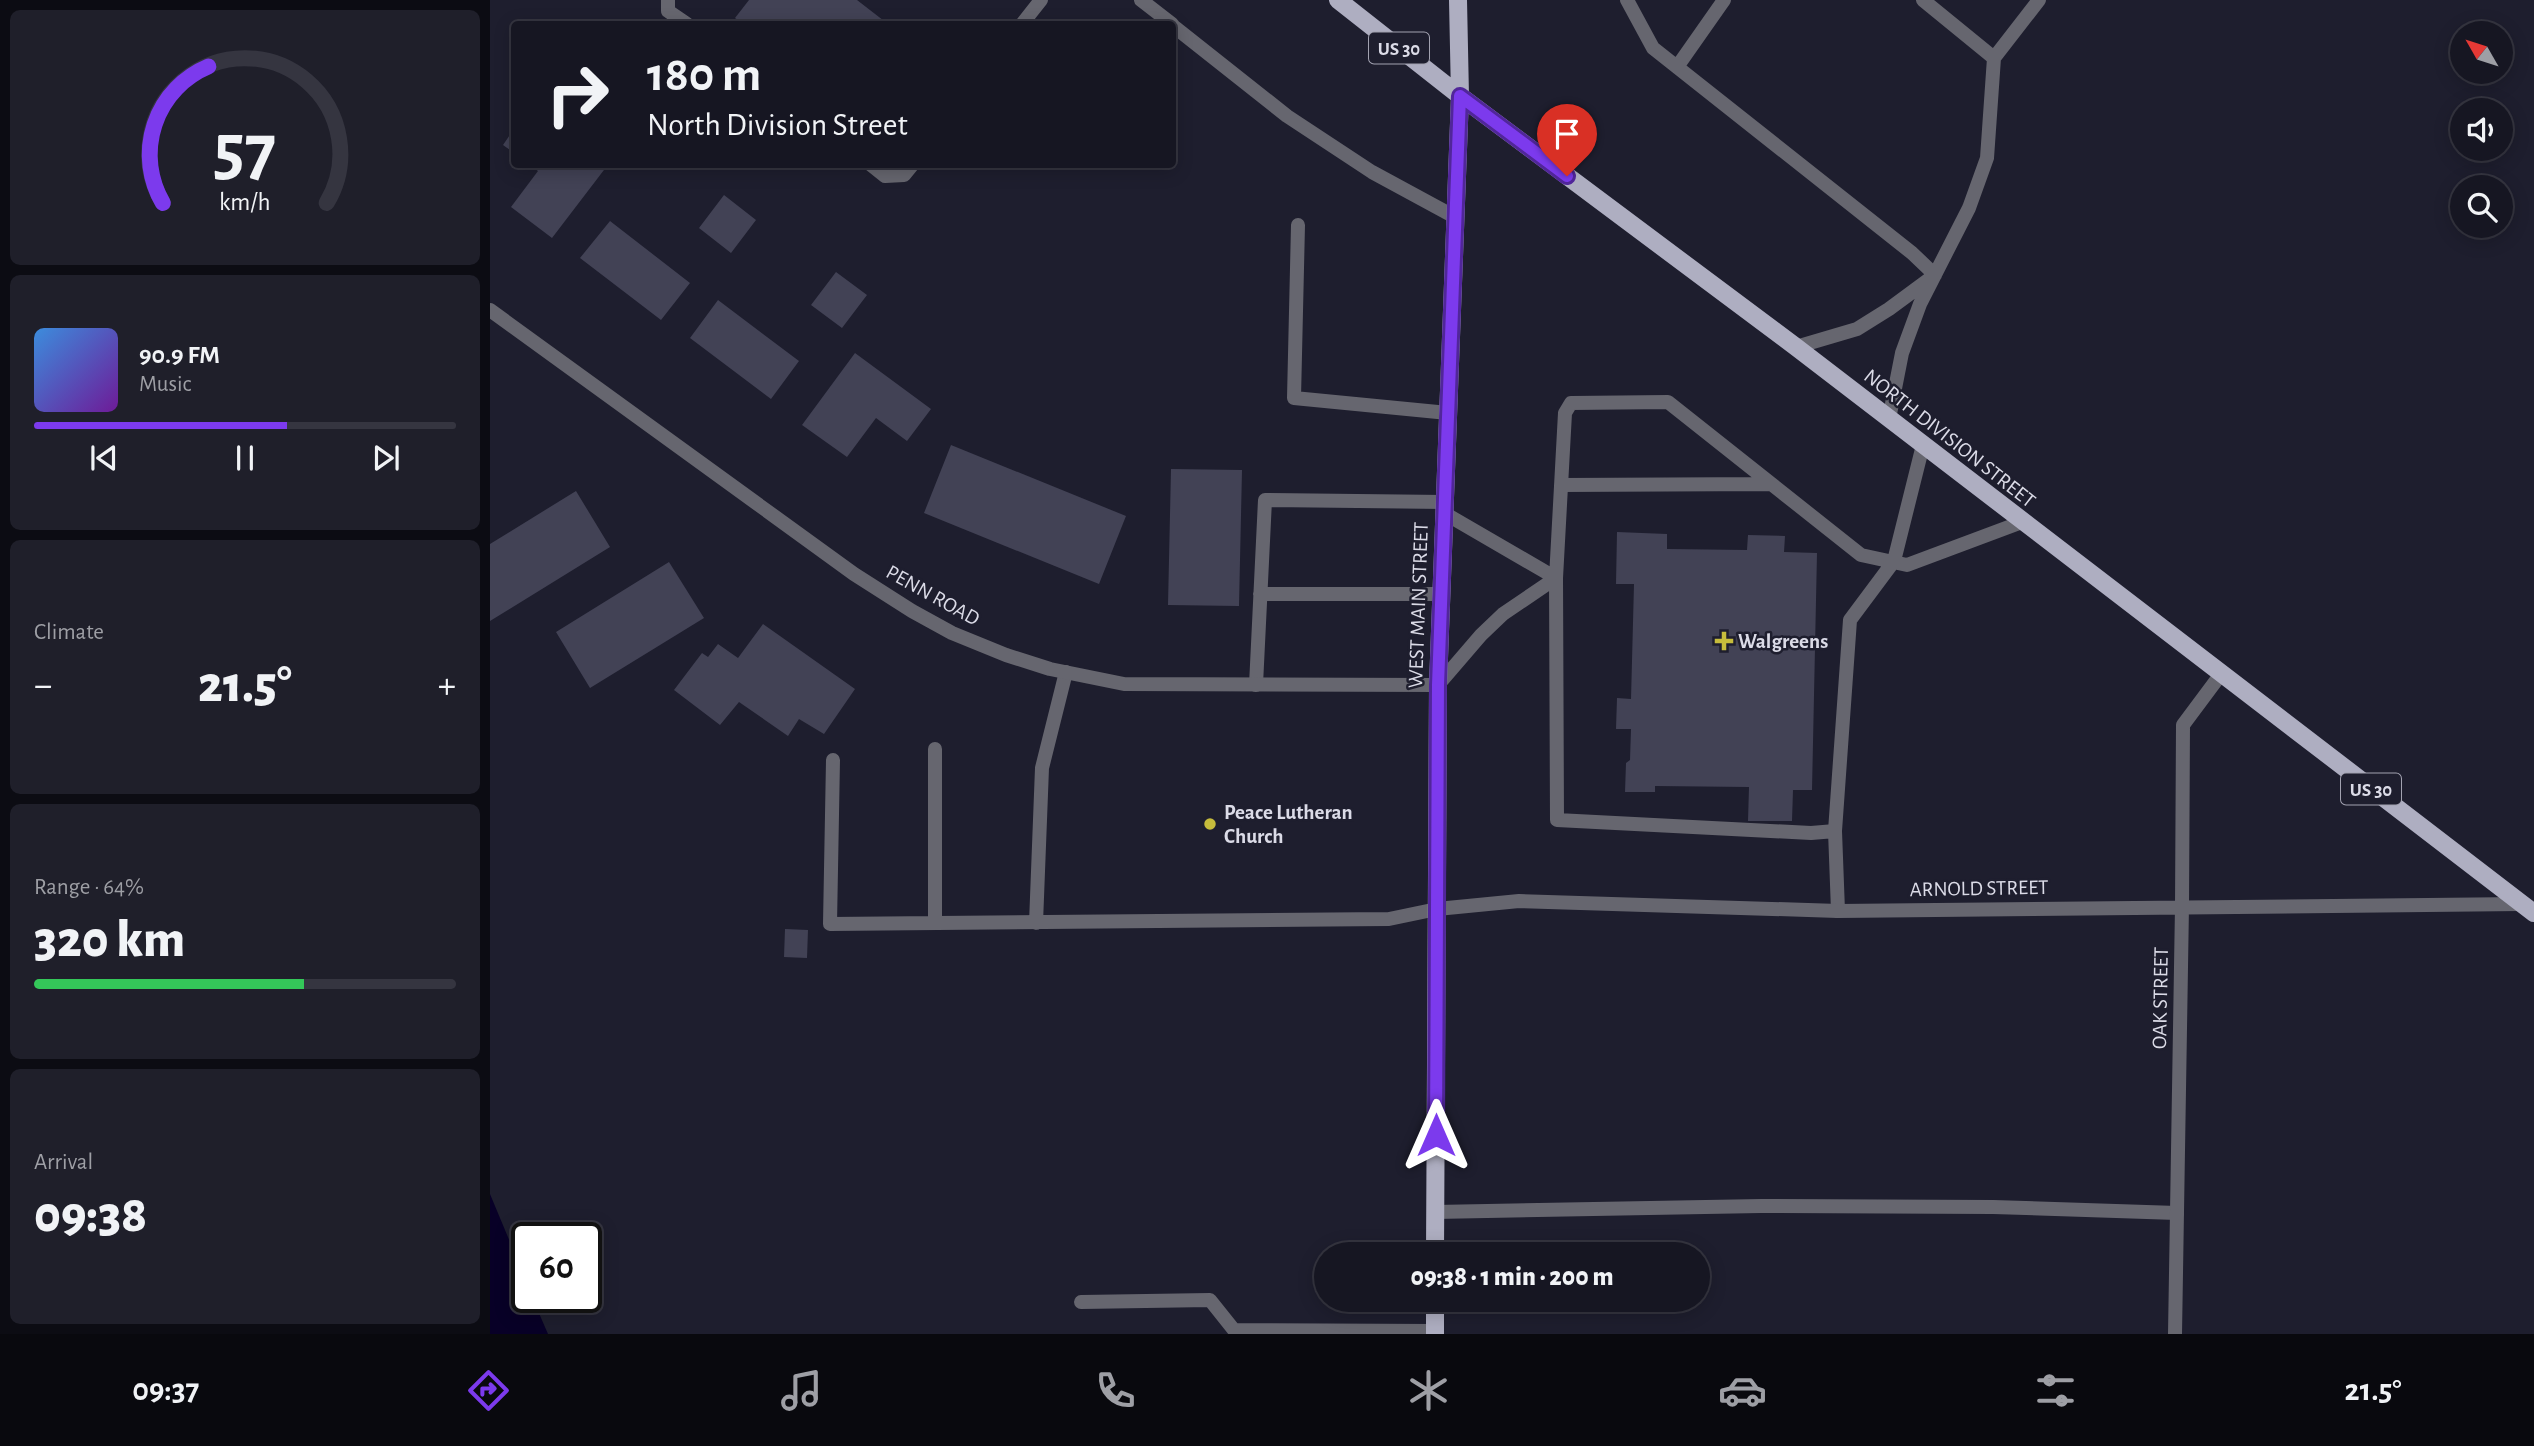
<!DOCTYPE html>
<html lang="en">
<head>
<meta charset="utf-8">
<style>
	:root { --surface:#161622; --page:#1f1f2a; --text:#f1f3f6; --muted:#9e9fa5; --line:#353540; --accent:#7c3aed }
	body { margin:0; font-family:"Alegreya Sans",sans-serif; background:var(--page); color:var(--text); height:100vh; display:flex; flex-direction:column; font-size:26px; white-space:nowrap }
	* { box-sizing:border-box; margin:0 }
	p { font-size:23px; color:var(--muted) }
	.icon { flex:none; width:38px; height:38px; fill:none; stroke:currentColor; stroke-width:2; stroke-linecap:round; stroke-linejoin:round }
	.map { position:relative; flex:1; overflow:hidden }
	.side { display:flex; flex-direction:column; gap:10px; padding:10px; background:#0c0c13; width:490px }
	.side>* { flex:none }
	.guide { position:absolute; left:21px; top:21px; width:665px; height:147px; border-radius:7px; box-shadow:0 4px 18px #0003,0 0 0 2px var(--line); background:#161622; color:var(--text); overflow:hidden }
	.needle { width:46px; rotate:309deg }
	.tools { position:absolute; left:1960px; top:21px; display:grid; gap:14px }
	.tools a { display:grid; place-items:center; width:63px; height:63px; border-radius:50%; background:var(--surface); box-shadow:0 4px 18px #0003,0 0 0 2px var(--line); font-size:35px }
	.speed { position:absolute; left:21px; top:1222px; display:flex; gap:14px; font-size:35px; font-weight:700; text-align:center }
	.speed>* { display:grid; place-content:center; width:91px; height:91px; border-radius:50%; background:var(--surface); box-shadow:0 4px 18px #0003,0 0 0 2px var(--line); line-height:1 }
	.speed .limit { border:4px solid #111; border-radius:10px; background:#fff; color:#111 }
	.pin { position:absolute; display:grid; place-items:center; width:60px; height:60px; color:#fff; margin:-72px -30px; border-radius:50% 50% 50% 0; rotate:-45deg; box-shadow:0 0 7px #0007 }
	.pin .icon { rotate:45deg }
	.me { position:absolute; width:77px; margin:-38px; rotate:0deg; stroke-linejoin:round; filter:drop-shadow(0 0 5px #0008) }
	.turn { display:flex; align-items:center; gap:24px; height:147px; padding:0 21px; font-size:32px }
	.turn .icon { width:91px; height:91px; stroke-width:2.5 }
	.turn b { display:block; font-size:49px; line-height:60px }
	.big { font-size:52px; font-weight:800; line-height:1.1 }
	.side .widget { flex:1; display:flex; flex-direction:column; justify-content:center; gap:10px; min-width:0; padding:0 24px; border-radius:10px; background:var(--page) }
	.side .dial { align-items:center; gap:0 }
	.dial svg { height:182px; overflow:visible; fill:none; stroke:var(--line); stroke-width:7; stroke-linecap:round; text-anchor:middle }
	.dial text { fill:var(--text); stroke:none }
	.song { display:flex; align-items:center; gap:21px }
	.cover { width:84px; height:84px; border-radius:10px; background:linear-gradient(135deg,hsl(210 70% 55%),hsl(280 70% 35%)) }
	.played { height:7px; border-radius:4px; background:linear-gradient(90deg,var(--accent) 60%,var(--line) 60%) }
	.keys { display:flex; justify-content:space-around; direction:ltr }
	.heat { display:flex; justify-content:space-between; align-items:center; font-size:38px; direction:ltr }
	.charge { height:10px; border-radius:5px; background:linear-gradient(90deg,#34c759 64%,var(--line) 0) }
	.trip { position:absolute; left:824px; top:1242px; width:396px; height:70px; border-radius:35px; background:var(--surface); box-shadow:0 4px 18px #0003,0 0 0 2px var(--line); font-weight:800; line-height:70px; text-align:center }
	.menu { display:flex; height:112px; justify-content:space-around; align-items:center; background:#09090e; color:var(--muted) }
	.menu .icon { width:49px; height:49px }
	.menu .selected { color:var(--accent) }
	.menu b { font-size:32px; color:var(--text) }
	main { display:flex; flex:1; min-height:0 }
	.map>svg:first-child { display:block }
</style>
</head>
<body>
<main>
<section class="side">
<div class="widget dial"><svg viewBox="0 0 100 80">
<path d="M14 69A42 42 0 1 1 86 69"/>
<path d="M14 69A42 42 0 0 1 34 9" stroke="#7c3aed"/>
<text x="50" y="56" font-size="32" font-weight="700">57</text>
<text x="50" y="72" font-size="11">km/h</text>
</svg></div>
<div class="widget">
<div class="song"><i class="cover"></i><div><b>90.9 FM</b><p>Music</p></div></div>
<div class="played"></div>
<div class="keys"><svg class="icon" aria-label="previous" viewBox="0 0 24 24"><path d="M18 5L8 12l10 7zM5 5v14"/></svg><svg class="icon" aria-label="pause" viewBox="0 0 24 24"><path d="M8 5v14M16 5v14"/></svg><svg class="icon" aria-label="next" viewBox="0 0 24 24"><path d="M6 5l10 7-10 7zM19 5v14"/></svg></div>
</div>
<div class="widget"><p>Climate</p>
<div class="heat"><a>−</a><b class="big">21.5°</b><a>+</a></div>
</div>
<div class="widget"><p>Range · 64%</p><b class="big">320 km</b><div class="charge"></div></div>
<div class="widget"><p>Arrival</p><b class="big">09:38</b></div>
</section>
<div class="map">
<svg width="2044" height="1334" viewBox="0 0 2044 1334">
	<rect width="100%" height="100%" fill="#1e1e2e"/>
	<!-- water -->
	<path fill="#080027" d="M0,1194L37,1283V1297H42L58,1334H0Z"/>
	<!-- building -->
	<path fill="#424255" d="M259,0H367L398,24H253L245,18Z
		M24,129V153L13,145Z
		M39,164H115L117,166L62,238L21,207L48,171Z
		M234,195L266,220L241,253L209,228Z
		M120,221L200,283L171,320L90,258Z
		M346,272L377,295L352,328L321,305Z
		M228,300L309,361L281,399L200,338Z
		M365,353L441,409L417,441L386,418L357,457L312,425Z
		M461,445L636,516L609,584L434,513Z
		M681,469L752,470L749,606L678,605Z
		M86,491L120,547L0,621V544Z
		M1127,532L1177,534V549L1257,550L1258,535L1295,536L1294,552L1327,553L1322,790H1303L1302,821H1258L1259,787L1165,786V792H1135L1136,763L1140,760L1141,729H1126L1127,698L1141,699L1144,584H1126Z
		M179,562L214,618L100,688L66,632Z
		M273,624L365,689L334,734L309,719L298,736L249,702L230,725L184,690L212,653L218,657L228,644L248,658Z
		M295,929L318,930L317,958L294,957Z"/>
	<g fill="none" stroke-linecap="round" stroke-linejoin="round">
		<!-- service -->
		<path stroke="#66666f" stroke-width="14" d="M178,0V11L197,24
			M651,0L682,24
			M1137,0L1163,48L1422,253L1445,275
			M1433,0L1504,58
			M532,24L551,0
			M682,25L797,116L882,172L965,217
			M1187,67L1234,0
			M380,164L395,176L414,175L423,164
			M808,225L804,398L958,413
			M1306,347L1367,329L1399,309L1441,278
			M1399,419L1412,353L1430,304L1479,208L1497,158L1504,58L1549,0
			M1071,485L1281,484
			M954,513L1066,578
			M770,594H951
			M766,685L775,500L955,502
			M948,685L991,635L1013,614L1066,578
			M445,749V923
			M343,760L340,924L899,919L947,909
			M1345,831L1360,620L1404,561L1433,445
			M1348,911L1345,831L1321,833L1067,820L1066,578L1075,413L1081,403L1178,402L1371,555L1417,565L1532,522
			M546,923L552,768L576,672
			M945,1212L1271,1206L1503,1207L1687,1213
			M591,1302L720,1300L744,1330L945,1331"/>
		<!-- minor -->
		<path stroke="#66666f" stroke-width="14" d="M0,310L364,574L422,611L462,633L516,655L560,669L634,684L948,685
			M947,909L1029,901L1348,911L2031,904
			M1685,1334L1692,906L1693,725L1731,674"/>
		<!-- primary -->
		<path stroke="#aeaec1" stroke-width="18" d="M848,0L970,96L1306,347L2044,913
			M945,1255L948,685L970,96L968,0
			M945,1334V1300"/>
	</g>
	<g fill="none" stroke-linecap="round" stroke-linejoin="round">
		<!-- route casing -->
		<g stroke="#51269a" stroke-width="18">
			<path id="route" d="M946,1135L948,685L970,96L1077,176"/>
		</g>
		<!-- route -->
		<use href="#route" stroke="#7c3aed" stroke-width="12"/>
	</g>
	<!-- markers -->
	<g fill="#c6bc3c" stroke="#1e1e2e" stroke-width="2.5">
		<path d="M1230.5 630.5h7v7h7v7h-7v7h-7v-7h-7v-7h7z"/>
		<circle cx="720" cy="824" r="7"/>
	</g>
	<g text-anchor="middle" stroke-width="5" stroke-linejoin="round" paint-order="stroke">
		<!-- shield labels -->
		<g fill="#1e1e2e" stroke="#a2a2b0" stroke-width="2">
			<rect x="879" y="32.5" width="60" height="31" rx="5"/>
			<rect x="1851" y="773.5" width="60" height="31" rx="5"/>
		</g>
		<g font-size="19" font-weight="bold" fill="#dbdbe7">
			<text x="909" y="55">US 30</text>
			<text x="1881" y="796">US 30</text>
		</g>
		<!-- street labels -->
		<g font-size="21" fill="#dbdbe7" stroke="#1e1e2e">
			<text transform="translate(1460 438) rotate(38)" y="7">NORTH DIVISION STREET</text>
			<text transform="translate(443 595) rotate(29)" y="7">PENN ROAD</text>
			<text transform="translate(928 605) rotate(-88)" y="7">WEST MAIN STREET</text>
			<text transform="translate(1489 888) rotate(-1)" y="7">ARNOLD STREET</text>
			<text transform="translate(1670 998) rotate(-89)" y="7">OAK STREET</text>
		</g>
		<!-- poi labels -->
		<g font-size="21" font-weight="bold" fill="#dbdbe7" stroke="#1e1e2e" text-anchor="start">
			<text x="1248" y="648">Walgreens</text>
			<text x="734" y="819">Peace Lutheran<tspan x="734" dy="24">Church</tspan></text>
		</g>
	</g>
</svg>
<div class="tools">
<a><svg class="needle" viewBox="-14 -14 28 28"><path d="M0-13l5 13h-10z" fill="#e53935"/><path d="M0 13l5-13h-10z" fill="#9e9fa5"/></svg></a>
<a><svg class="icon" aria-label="sound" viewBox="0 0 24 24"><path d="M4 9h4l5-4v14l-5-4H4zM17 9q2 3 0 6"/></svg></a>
<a><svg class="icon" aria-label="search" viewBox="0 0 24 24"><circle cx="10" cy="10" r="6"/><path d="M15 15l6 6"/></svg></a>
</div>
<div class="speed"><div class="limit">60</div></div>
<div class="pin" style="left:1077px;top:176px;background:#d93025"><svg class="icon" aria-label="arrive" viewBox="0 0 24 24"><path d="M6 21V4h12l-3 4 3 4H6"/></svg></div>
<svg class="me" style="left:946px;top:1135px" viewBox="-20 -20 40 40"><path d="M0-17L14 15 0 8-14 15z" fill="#7c3aed" stroke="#fff" stroke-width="4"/></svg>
<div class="trip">09:38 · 1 min · 200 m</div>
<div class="guide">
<div class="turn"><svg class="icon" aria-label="right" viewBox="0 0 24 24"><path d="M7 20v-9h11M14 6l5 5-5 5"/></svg><div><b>180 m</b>North Division Street</div></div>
</div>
</div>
</main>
<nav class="menu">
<b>09:37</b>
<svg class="icon selected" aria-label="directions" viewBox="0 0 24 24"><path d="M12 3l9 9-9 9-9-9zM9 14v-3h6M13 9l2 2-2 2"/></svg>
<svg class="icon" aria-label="music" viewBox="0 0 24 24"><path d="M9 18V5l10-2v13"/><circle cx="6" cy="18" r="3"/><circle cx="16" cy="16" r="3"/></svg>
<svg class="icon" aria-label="phone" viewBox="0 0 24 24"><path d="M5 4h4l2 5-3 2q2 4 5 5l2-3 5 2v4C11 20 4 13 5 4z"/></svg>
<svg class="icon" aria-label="climate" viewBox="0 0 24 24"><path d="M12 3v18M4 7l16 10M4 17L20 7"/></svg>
<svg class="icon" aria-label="car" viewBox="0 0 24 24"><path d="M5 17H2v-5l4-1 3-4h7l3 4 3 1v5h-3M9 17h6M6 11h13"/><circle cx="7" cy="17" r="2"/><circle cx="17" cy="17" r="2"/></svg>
<svg class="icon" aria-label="filters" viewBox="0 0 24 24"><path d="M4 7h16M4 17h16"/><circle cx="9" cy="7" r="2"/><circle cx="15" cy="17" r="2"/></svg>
<b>21.5°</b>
</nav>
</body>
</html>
